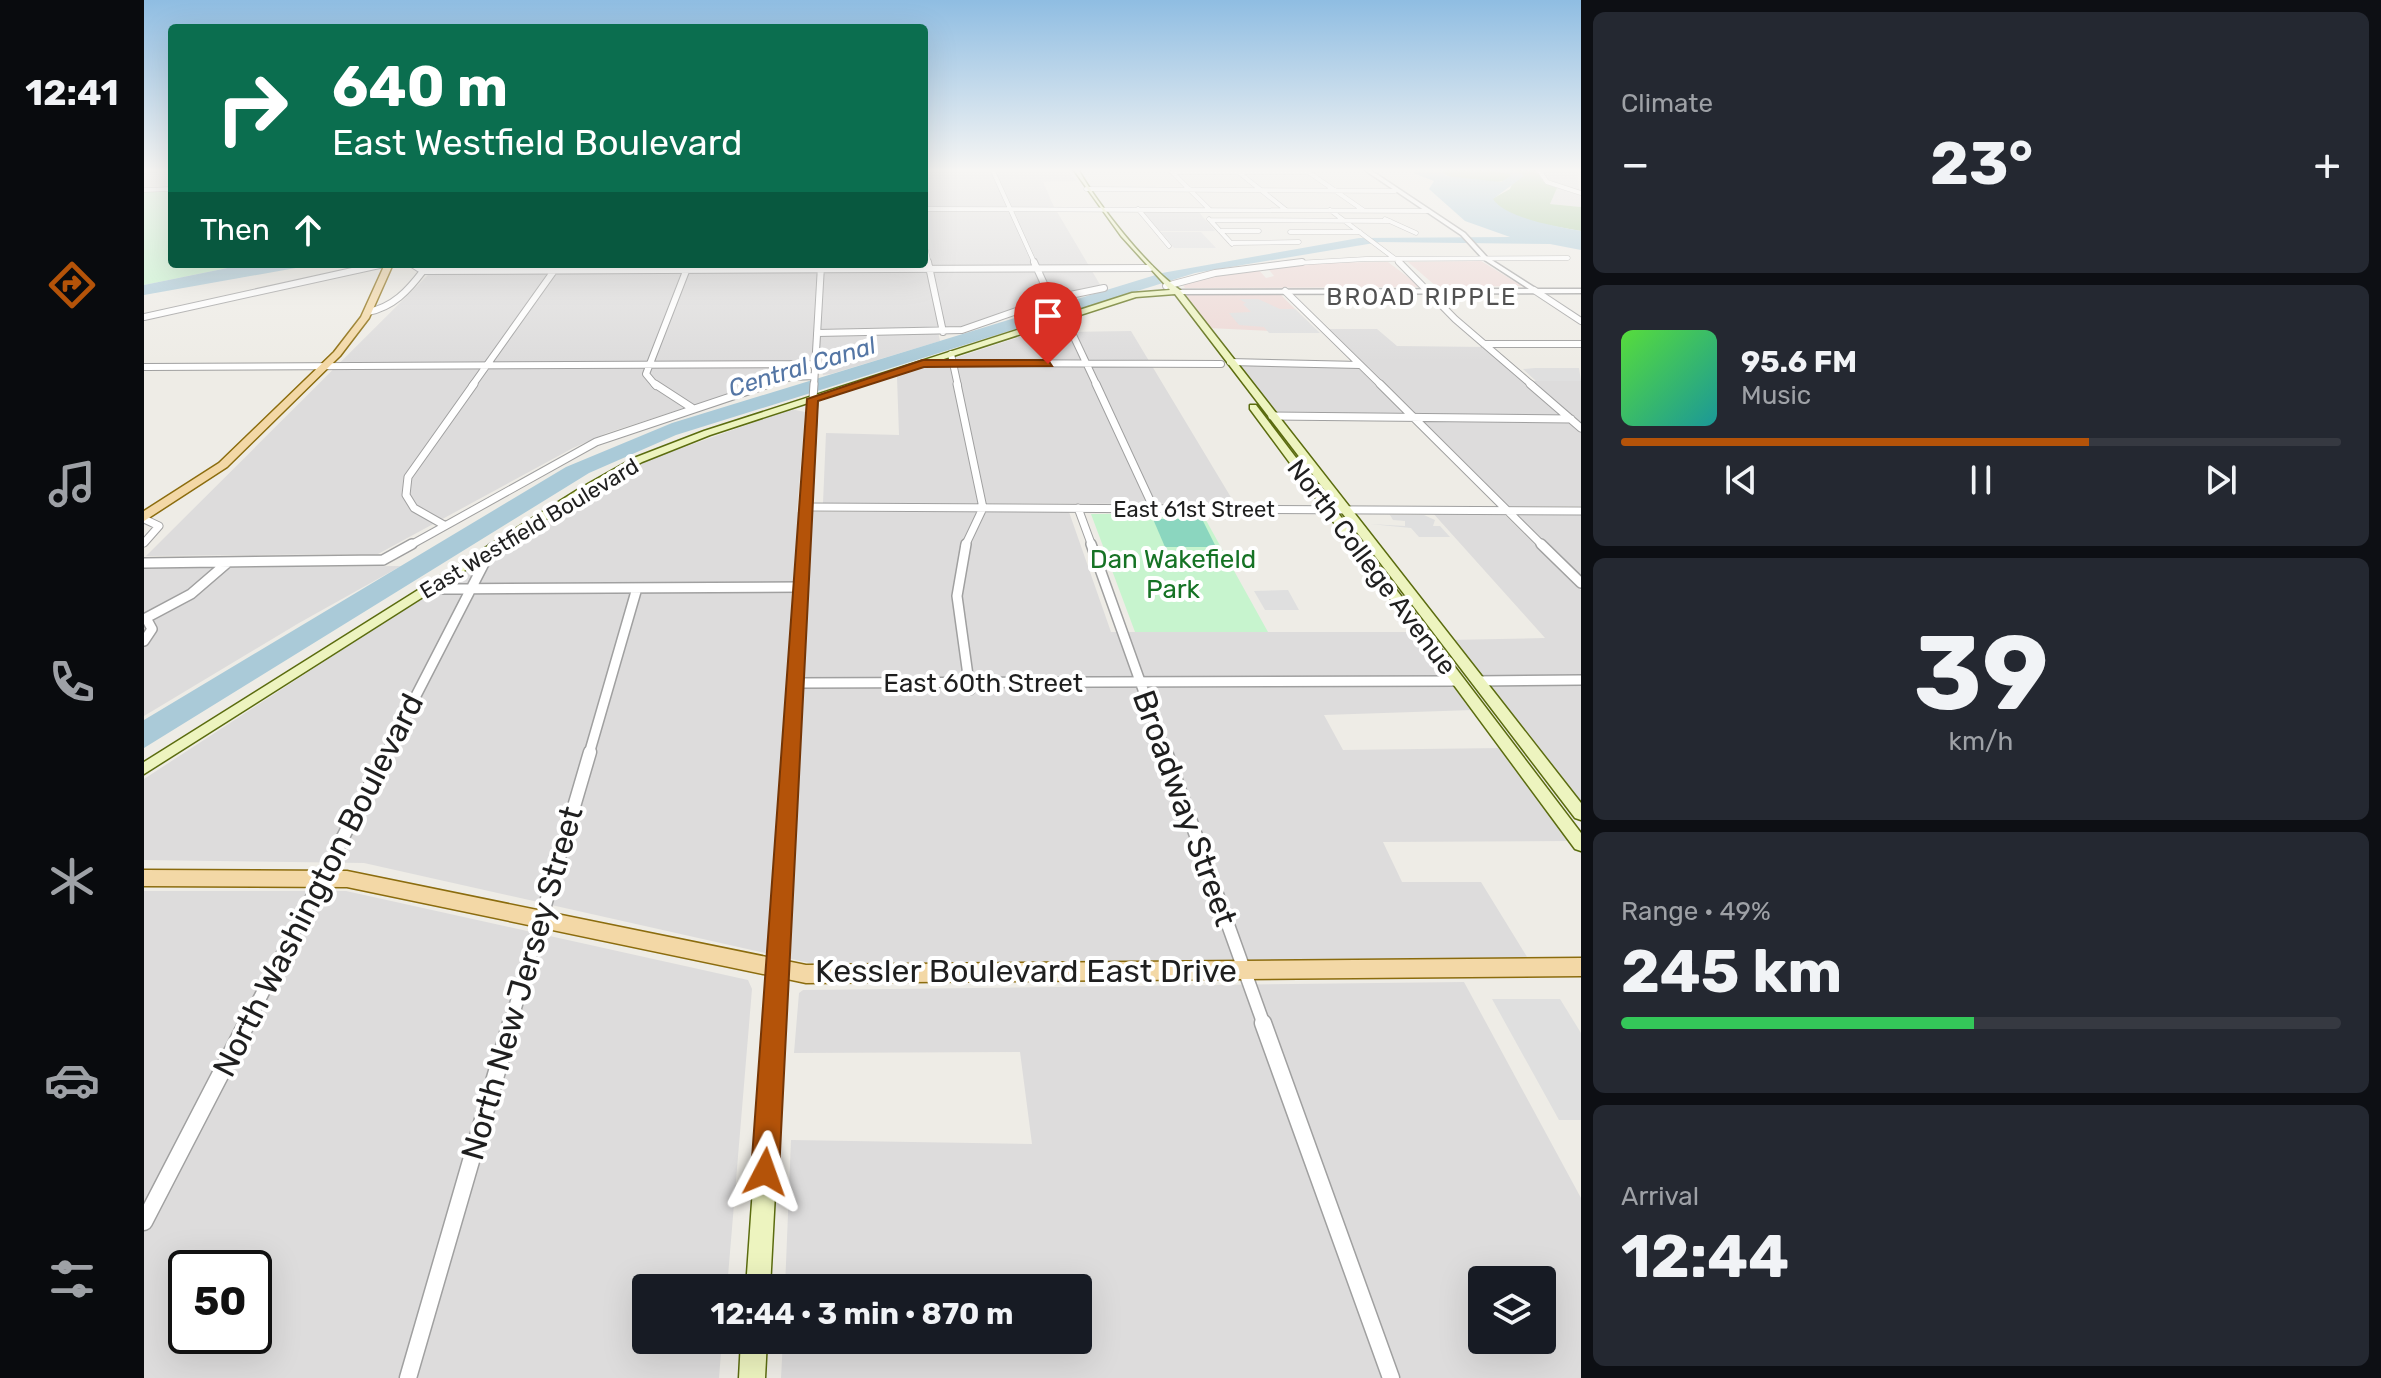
<!DOCTYPE html>
<html lang="en">
<head>
<meta charset="utf-8">
<style>
	:root { --surface:#171b24; --page:#242831; --text:#f1f3f6; --muted:#9ea1a6; --line:#363941; --accent:#b45309 }
	body { margin:0; font-family:Rubik,sans-serif; background:var(--page); color:var(--text); height:100vh; display:flex; flex-direction:column; font-size:30px; white-space:nowrap }
	* { box-sizing:border-box; margin:0 }
	p { font-size:26px; color:var(--muted) }
	.icon { flex:none; width:44px; height:44px; fill:none; stroke:currentColor; stroke-width:2; stroke-linecap:round; stroke-linejoin:round }
	.map { position:relative; flex:1; overflow:hidden }
	.panel { display:flex; flex-direction:column; gap:12px; padding:12px; background:#0d0f14; width:800px }
	.panel>* { flex:none }
	.guide { position:absolute; left:24px; top:24px; width:760px; height:244px; border-radius:8px; box-shadow:0 8px 32px #0002; background:#0b6e4f; color:#fff; overflow:hidden }
	.controls { position:absolute; left:1324px; top:1266px; display:grid; gap:16px }
	.controls a { display:grid; place-items:center; width:88px; height:88px; border-radius:8px; background:var(--surface); box-shadow:0 8px 32px #0002; font-size:40px }
	.speed { position:absolute; left:24px; top:1250px; display:flex; gap:16px; font-size:40px; font-weight:700; text-align:center }
	.speed>* { display:grid; place-content:center; width:104px; height:104px; border-radius:50%; background:var(--surface); box-shadow:0 8px 32px #0002; line-height:1 }
	.speed .limit { border:4px solid #111; border-radius:12px; background:#fff; color:#111 }
	.pin { position:absolute; display:grid; place-items:center; width:68px; height:68px; color:#fff; margin:-82px -34px; border-radius:50% 50% 50% 0; rotate:-45deg; box-shadow:0 0 8px #0007 }
	.pin .icon { rotate:45deg }
	.me { position:absolute; width:88px; margin:-44px; rotate:4deg; stroke-linejoin:round; filter:drop-shadow(0 0 6px #0008) }
	.turn { display:flex; align-items:center; gap:28px; height:168px; padding:0 32px; font-size:36px }
	.turn .icon { width:104px; height:104px; stroke-width:2.5 }
	.turn b { display:block; font-size:56px; line-height:68px }
	.then { display:flex; align-items:center; height:76px; padding:0 32px; background:#0003; gap:16px; font-size:30px }
	.big { font-size:60px; font-weight:700; line-height:1.1 }
	.panel .card { flex:1; display:flex; flex-direction:column; justify-content:center; gap:12px; min-width:0; padding:0 28px; border-radius:12px; background:var(--page) }
	.panel .dial { align-items:center; gap:0 }
	.dial b { font-size:104px; line-height:1 }
	.song { display:flex; align-items:center; gap:24px }
	.cover { width:96px; height:96px; border-radius:12px; background:linear-gradient(135deg,hsl(110 70% 55%),hsl(180 70% 35%)) }
	.played { height:8px; border-radius:4px; background:linear-gradient(90deg,var(--accent) 65%,var(--line) 65%) }
	.keys { display:flex; justify-content:space-around; direction:ltr }
	.heat { display:flex; justify-content:space-between; align-items:center; font-size:44px; direction:ltr }
	.charge { height:12px; border-radius:6px; background:linear-gradient(90deg,#34c759 49%,var(--line) 0) }
	.trip { position:absolute; left:488px; top:1274px; width:460px; height:80px; border-radius:8px; background:var(--surface); box-shadow:0 8px 32px #0002; font-weight:700; line-height:80px; text-align:center }
	main { display:flex; flex:1; min-height:0 }
	.menu { display:flex; flex-direction:column; width:144px; justify-content:space-around; align-items:center; background:#090b0e; color:var(--muted) }
	.menu .icon { width:56px; height:56px }
	.menu .current { color:var(--accent) }
	.menu b { font-size:36px; color:var(--text) }
	.map>svg:first-child { display:block }
</style>
</head>
<body>
<main>
<nav class="menu">
<b>12:41</b>
<svg class="icon current" aria-label="directions" viewBox="0 0 24 24"><path d="M12 3l9 9-9 9-9-9zM9 14v-3h6M13 9l2 2-2 2"/></svg>
<svg class="icon" aria-label="music" viewBox="0 0 24 24"><path d="M9 18V5l10-2v13"/><circle cx="6" cy="18" r="3"/><circle cx="16" cy="16" r="3"/></svg>
<svg class="icon" aria-label="phone" viewBox="0 0 24 24"><path d="M5 4h4l2 5-3 2q2 4 5 5l2-3 5 2v4C11 20 4 13 5 4z"/></svg>
<svg class="icon" aria-label="climate" viewBox="0 0 24 24"><path d="M12 3v18M4 7l16 10M4 17L20 7"/></svg>
<svg class="icon" aria-label="car" viewBox="0 0 24 24"><path d="M5 17H2v-5l4-1 3-4h7l3 4 3 1v5h-3M9 17h6M6 11h13"/><circle cx="7" cy="17" r="2"/><circle cx="17" cy="17" r="2"/></svg>
<svg class="icon" aria-label="filters" viewBox="0 0 24 24"><path d="M4 7h16M4 17h16"/><circle cx="9" cy="7" r="2"/><circle cx="15" cy="17" r="2"/></svg>
</nav>
<div class="map">
<svg width="1437" height="1378" viewBox="0 0 1437 1378">
	<rect width="100%" height="100%" fill="#eeece6"/>
	<!-- residential -->
	<path fill="#dddcdc" fill-rule="evenodd" d="M923,169L932,181L899,182L910,207L780,208V170Z
		M1433,169L1437,207L1406,204L1413,188L1400,182L1390,170Z
		M912,210L958,288L904,298L816,330L794,332L796,341L687,374L679,375L677,368L659,370L463,433L429,448L234,554L2,556L291,268L279,264H780V211Z
		M998,210L1054,211L1071,231H1014Z
		M915,324L919,332L987,331L1091,504L679,503L682,433L755,435L753,377Z
		M1182,329H1233L1253,346L1341,347L1437,432V506H1361Z
		M1091,365L1214,366L1264,417H1135Z
		M1385,381H1437V425Z
		M647,409L661,412L653,512H925L967,632H1270L1329,710L1180,715L1199,750L1357,748L1425,841L1239,842L1258,882H1337L1385,960L670,964L220,863L0,860V779L368,539L493,464Z
		M1288,512H1358L1437,590V678L1334,676L1304,640L1401,638Z
		M1370,513H1437V578Z
		M257,566L155,623L0,716V568Z
		M1437,685V809L1340,686Z
		M0,891H202L604,980L608,989L583,1288H502V1340H578L575,1378H0ZM42,1268H110V1336H42Z
		M1320,982L1437,1198V1378H637L639,1340H934V1288H641L647,1140L888,1144L876,1052L650,1053L655,993L659,990ZM1338,1280H1398V1340H1338Z"/>
	<!-- commercial -->
	<path fill="#eed9d6" d="M1337,261L1378,286L1293,287L1264,262Z
		M1244,262L1277,287L1041,288L1037,283L1112,267L1122,278L1130,276L1122,266L1148,263Z
		M1135,293L1175,333L1064,328L1037,294Z"/>
	<!-- forest -->
	<path fill="#a8ca9e" d="M1301,169H1365L1368,170L1358,172L1368,175V178C1352,186 1311,183 1297,172Z
		M1371,169H1390L1400,182L1413,188L1406,204L1437,207V231C1411,226 1364,221 1348,199L1366,189L1374,171Z"/>
	<!-- park -->
	<path fill="#c7f4ce" d="M28,189V264H103L0,285V190Z
		M1058,513L1124,632H991L947,514Z"/>
	<!-- pitch -->
	<path fill="#8bd6bf" d="M1009,519H1058L1072,547H1021Z"/>
	<!-- parking -->
	<path fill="#dfdfdf" d="M1017,232H1057L1072,248H1030Z
		M1095,299H1114L1136,309H1151L1176,333H1125L1120,327L1095,325L1085,313L1107,312L1099,304L1102,303Z
		M1391,368H1435L1437,381H1392L1379,369Z
		M1246,515H1280L1291,520L1289,526H1296L1306,537H1275L1267,528L1226,524L1261,526V521L1249,520Z
		M1144,590L1155,610H1121L1110,591Z
		M1348,999H1416L1437,1033V1120H1415Z"/>
	<!-- water -->
	<path fill="#aacad8" d="M1272,169H1301L1297,172L1302,176L1357,182L1368,175L1341,169H1371L1380,176L1349,199C1361,218 1415,227 1437,231V250L1406,244L1236,242L1051,273L532,435L445,473L0,748V720L422,467L528,423L1018,273L1215,238L1366,237L1321,221L1285,189L1290,181L1269,173Z
		M103,264H174L0,295V285Z"/>
	<g fill="none" stroke-linecap="round" stroke-linejoin="round">
		<!-- minor-far5 casing -->
		<g stroke="#a0a0a0" stroke-width="5">
			<path id="minor-far5" d="M848,169L891,264
				M1160,169L1219,210
				M1394,169L1403,182L1437,193
				M0,171L19,169
				M1093,171L1142,210
				M1028,172H1163
				M1028,172L1066,210
				M942,189L1251,191
				M0,190L28,189
				M780,209L1284,211
				M994,209L1025,246
				M1186,210L1258,264
				M1065,219L1088,244
				M1241,219L1272,233
				M1066,220L1246,221
				M1076,231H1115
				M1146,232H1216
				M780,242L785,264
				M1087,243L1155,242
				M1135,264L1222,259L1424,258"/>
		</g>
		<!-- minor-far4 casing -->
		<g stroke="#a0a0a0" stroke-width="8">
			<path id="minor-far4" d="M784,262L799,332
				M890,262L907,299
				M1255,262L1311,319L1389,386
				M279,271L1006,268
				M1022,286L1071,273L1158,262
				M1390,290L1437,321
				M1141,291L1238,386
				M224,312C249,307 264,291 279,271L268,264
				M0,317L240,264
				M921,318L953,386
				M673,333L818,330L907,299L960,288
				M1340,344H1437
				M807,354L814,386
				M1086,362L1216,365
				M779,363L1077,364
				M0,367L671,364
				M328,386L412,268
				M512,386L502,374L544,266
				M619,386L647,377L670,376
				M670,386L677,266"/>
		</g>
		<!-- minor-far3 casing -->
		<g stroke="#a0a0a0" stroke-width="9">
			<path id="minor-far3" d="M511,384L548,408
				M813,384L839,508L821,546
				M952,384L1010,509
				M1236,384L1399,546
				M1386,384L1437,428
				M669,399L670,384
				M1128,416L1427,419
				M663,507L1437,511
				M934,508L948,546
				M0,519L15,526L0,543
				M300,525L270,508L262,495L264,477L330,384
				M265,546L452,442L625,384"/>
		</g>
		<!-- minor-far2 casing -->
		<g stroke="#a0a0a0" stroke-width="12">
			<path id="minor-far2" d="M822,544L813,596L826,690
				M947,544L1022,754
				M1397,544L1437,583
				M0,563L239,560L268,544
				M284,589L658,587
				M0,619L47,594L83,563
				M0,641L8,629L2,618
				M1333,681L1437,680
				M653,683L1314,681
				M242,754L348,548
				M445,754L493,588"/>
		</g>
		<!-- minor-far1 casing -->
		<g stroke="#a0a0a0" stroke-width="15">
			<path id="minor-far1" d="M1022,752L1120,1025
				M102,1025L243,752
				M366,1025L446,752"/>
		</g>
		<!-- minor casing -->
		<g stroke="#a0a0a0" stroke-width="19">
			<path id="minor" d="M1119,1023L1247,1378
				M0,1222L103,1023
				M264,1378L367,1023"/>
		</g>
		<!-- tertiary casing -->
		<g stroke="#a0a0a0" stroke-width="3">
			<path id="tertiary" d="M1225,169L1321,233L1343,257L1393,289H1437V293L1033,294L1030,292L1033,290L1385,289L1339,259L1317,235L1219,169Z"/>
		</g>
		<!-- secondary casing -->
		<g stroke="#5b6c0f" stroke-width="3">
			<path id="secondary" d="M929,169H934C954,205 1003,267 1036,290L1437,803V820L1431,818L1031,294L992,297L673,400L626,1288H602L664,403L566,435L498,462L443,493L0,774V762L435,489L490,458L560,431L988,293L1026,290L977,236Z
				M1106,405H1112L1437,833V851L1431,849L1106,409Z
				M597,1340H623L621,1378H595Z"/>
		</g>
		<!-- primary casing -->
		<g stroke="#8b6c0e" stroke-width="3">
			<path id="primary" d="M241,264H249L225,318L196,356L83,467L0,521V511L75,463L190,352L217,317Z
				M0,870L203,871L662,965L1437,958V976L662,983L203,887L0,886Z"/>
		</g>
		<!-- minor-far5 -->
		<use href="#minor-far5" stroke="#fff" stroke-width="4"/>
		<!-- minor-far4 -->
		<use href="#minor-far4" stroke="#fff" stroke-width="6"/>
		<!-- minor-far3 -->
		<use href="#minor-far3" stroke="#fff" stroke-width="7"/>
		<!-- minor-far2 -->
		<use href="#minor-far2" stroke="#fff" stroke-width="9"/>
		<!-- minor-far1 -->
		<use href="#minor-far1" stroke="#fff" stroke-width="12"/>
		<!-- minor -->
		<use href="#minor" stroke="#fff" stroke-width="16"/>
		<!-- tertiary -->
		<use href="#tertiary" fill="#fff" fill-rule="evenodd"/>
		<!-- secondary -->
		<use href="#secondary" fill="#edf4bf" fill-rule="evenodd"/>
		<!-- primary -->
		<use href="#primary" fill="#f3d8a6" fill-rule="evenodd"/>
	</g>
	<!-- sky -->
	<linearGradient id="sky" x2="0" y2="1"><stop stop-color="#8fbde2"/><stop offset="0.47" stop-color="#f7f6f4"/><stop offset="1" stop-color="#f7f6f4" stop-opacity="0"/></linearGradient>
	<rect width="1437" height="362" fill="url(#sky)"/>
	<!-- route -->
	<path fill="#b45309" stroke="#753606" stroke-width="2" d="M904,360L908,366L780,367L674,401L635,1172L631,1183L621,1187L611,1183L607,1172L663,399L779,360Z"/>
	<g text-anchor="middle" stroke-width="8" stroke-linejoin="round" paint-order="stroke">
		<!-- far-street labels -->
		<g font-size="22" fill="#1f1f1f" stroke="#fff">
			<text x="1050" y="517">East 61st Street</text>
			<text transform="translate(385 528) rotate(-31)" y="8">East Westfield Boulevard</text>
		</g>
		<!-- far-neighbourhood labels -->
		<g font-size="24" letter-spacing="2" fill="#525252" stroke="#fff">
			<text x="1278" y="305">BROAD RIPPLE</text>
		</g>
		<!-- far-water labels -->
		<g font-size="24" font-style="italic" fill="#5476a5" stroke="#fff">
			<text transform="translate(658 367) rotate(-17)" y="8">Central Canal</text>
		</g>
		<!-- park labels -->
		<g font-size="26" fill="#167325" stroke="#fff">
			<text x="1029" y="568">Dan Wakefield<tspan x="1029" dy="30">Park</tspan></text>
		</g>
		<!-- street labels -->
		<g font-size="26" fill="#1f1f1f" stroke="#fff">
			<text transform="translate(1228 567) rotate(53)" y="9">North College Avenue</text>
			<text x="839" y="692">East 60th Street</text>
		</g>
		<!-- near-street labels -->
		<g font-size="32" fill="#1f1f1f" stroke="#fff">
			<text transform="translate(1041 808) rotate(70)" y="11">Broadway Street</text>
			<text transform="translate(174 885) rotate(-63)" y="11">North Washington Boulevard</text>
			<text x="882" y="982">Kessler Boulevard East Drive</text>
			<text transform="translate(378 983) rotate(-74)" y="11">North New Jersey Street</text>
		</g>
	</g>
</svg>
<div class="controls">
<a><svg class="icon" aria-label="layers" viewBox="0 0 24 24"><path d="M12 4l9 5-9 5-9-5zM3 14l9 5 9-5"/></svg></a>
</div>
<div class="speed"><div class="limit">50</div></div>
<div class="pin" style="left:904px;top:364px;background:#d93025"><svg class="icon" aria-label="arrive" viewBox="0 0 24 24"><path d="M6 21V4h12l-3 4 3 4H6"/></svg></div>
<svg class="me" style="left:621px;top:1172px" viewBox="-20 -20 40 40"><path d="M0-17L14 15 0 8-14 15z" fill="#b45309" stroke="#fff" stroke-width="4"/></svg>
<div class="trip">12:44 · 3 min · 870 m</div>
<div class="guide">
<div class="turn"><svg class="icon" aria-label="right" viewBox="0 0 24 24"><path d="M7 20v-9h11M14 6l5 5-5 5"/></svg><div><b>640 m</b>East Westfield Boulevard</div></div>
<div class="then">Then<svg class="icon" aria-label="ahead" viewBox="0 0 24 24"><path d="M12 20V5M6 11l6-6 6 6"/></svg></div>
</div>
</div>
<section class="panel">
<div class="card"><p>Climate</p>
<div class="heat"><a>−</a><b class="big">23°</b><a>+</a></div>
</div>
<div class="card">
<div class="song"><i class="cover"></i><div><b>95.6 FM</b><p>Music</p></div></div>
<div class="played"></div>
<div class="keys"><svg class="icon" aria-label="previous" viewBox="0 0 24 24"><path d="M18 5L8 12l10 7zM5 5v14"/></svg><svg class="icon" aria-label="pause" viewBox="0 0 24 24"><path d="M8 5v14M16 5v14"/></svg><svg class="icon" aria-label="next" viewBox="0 0 24 24"><path d="M6 5l10 7-10 7zM19 5v14"/></svg></div>
</div>
<div class="card dial"><b>39</b><p>km/h</p></div>
<div class="card"><p>Range · 49%</p><b class="big">245 km</b><div class="charge"></div></div>
<div class="card"><p>Arrival</p><b class="big">12:44</b></div>
</section>
</main>
</body>
</html>
